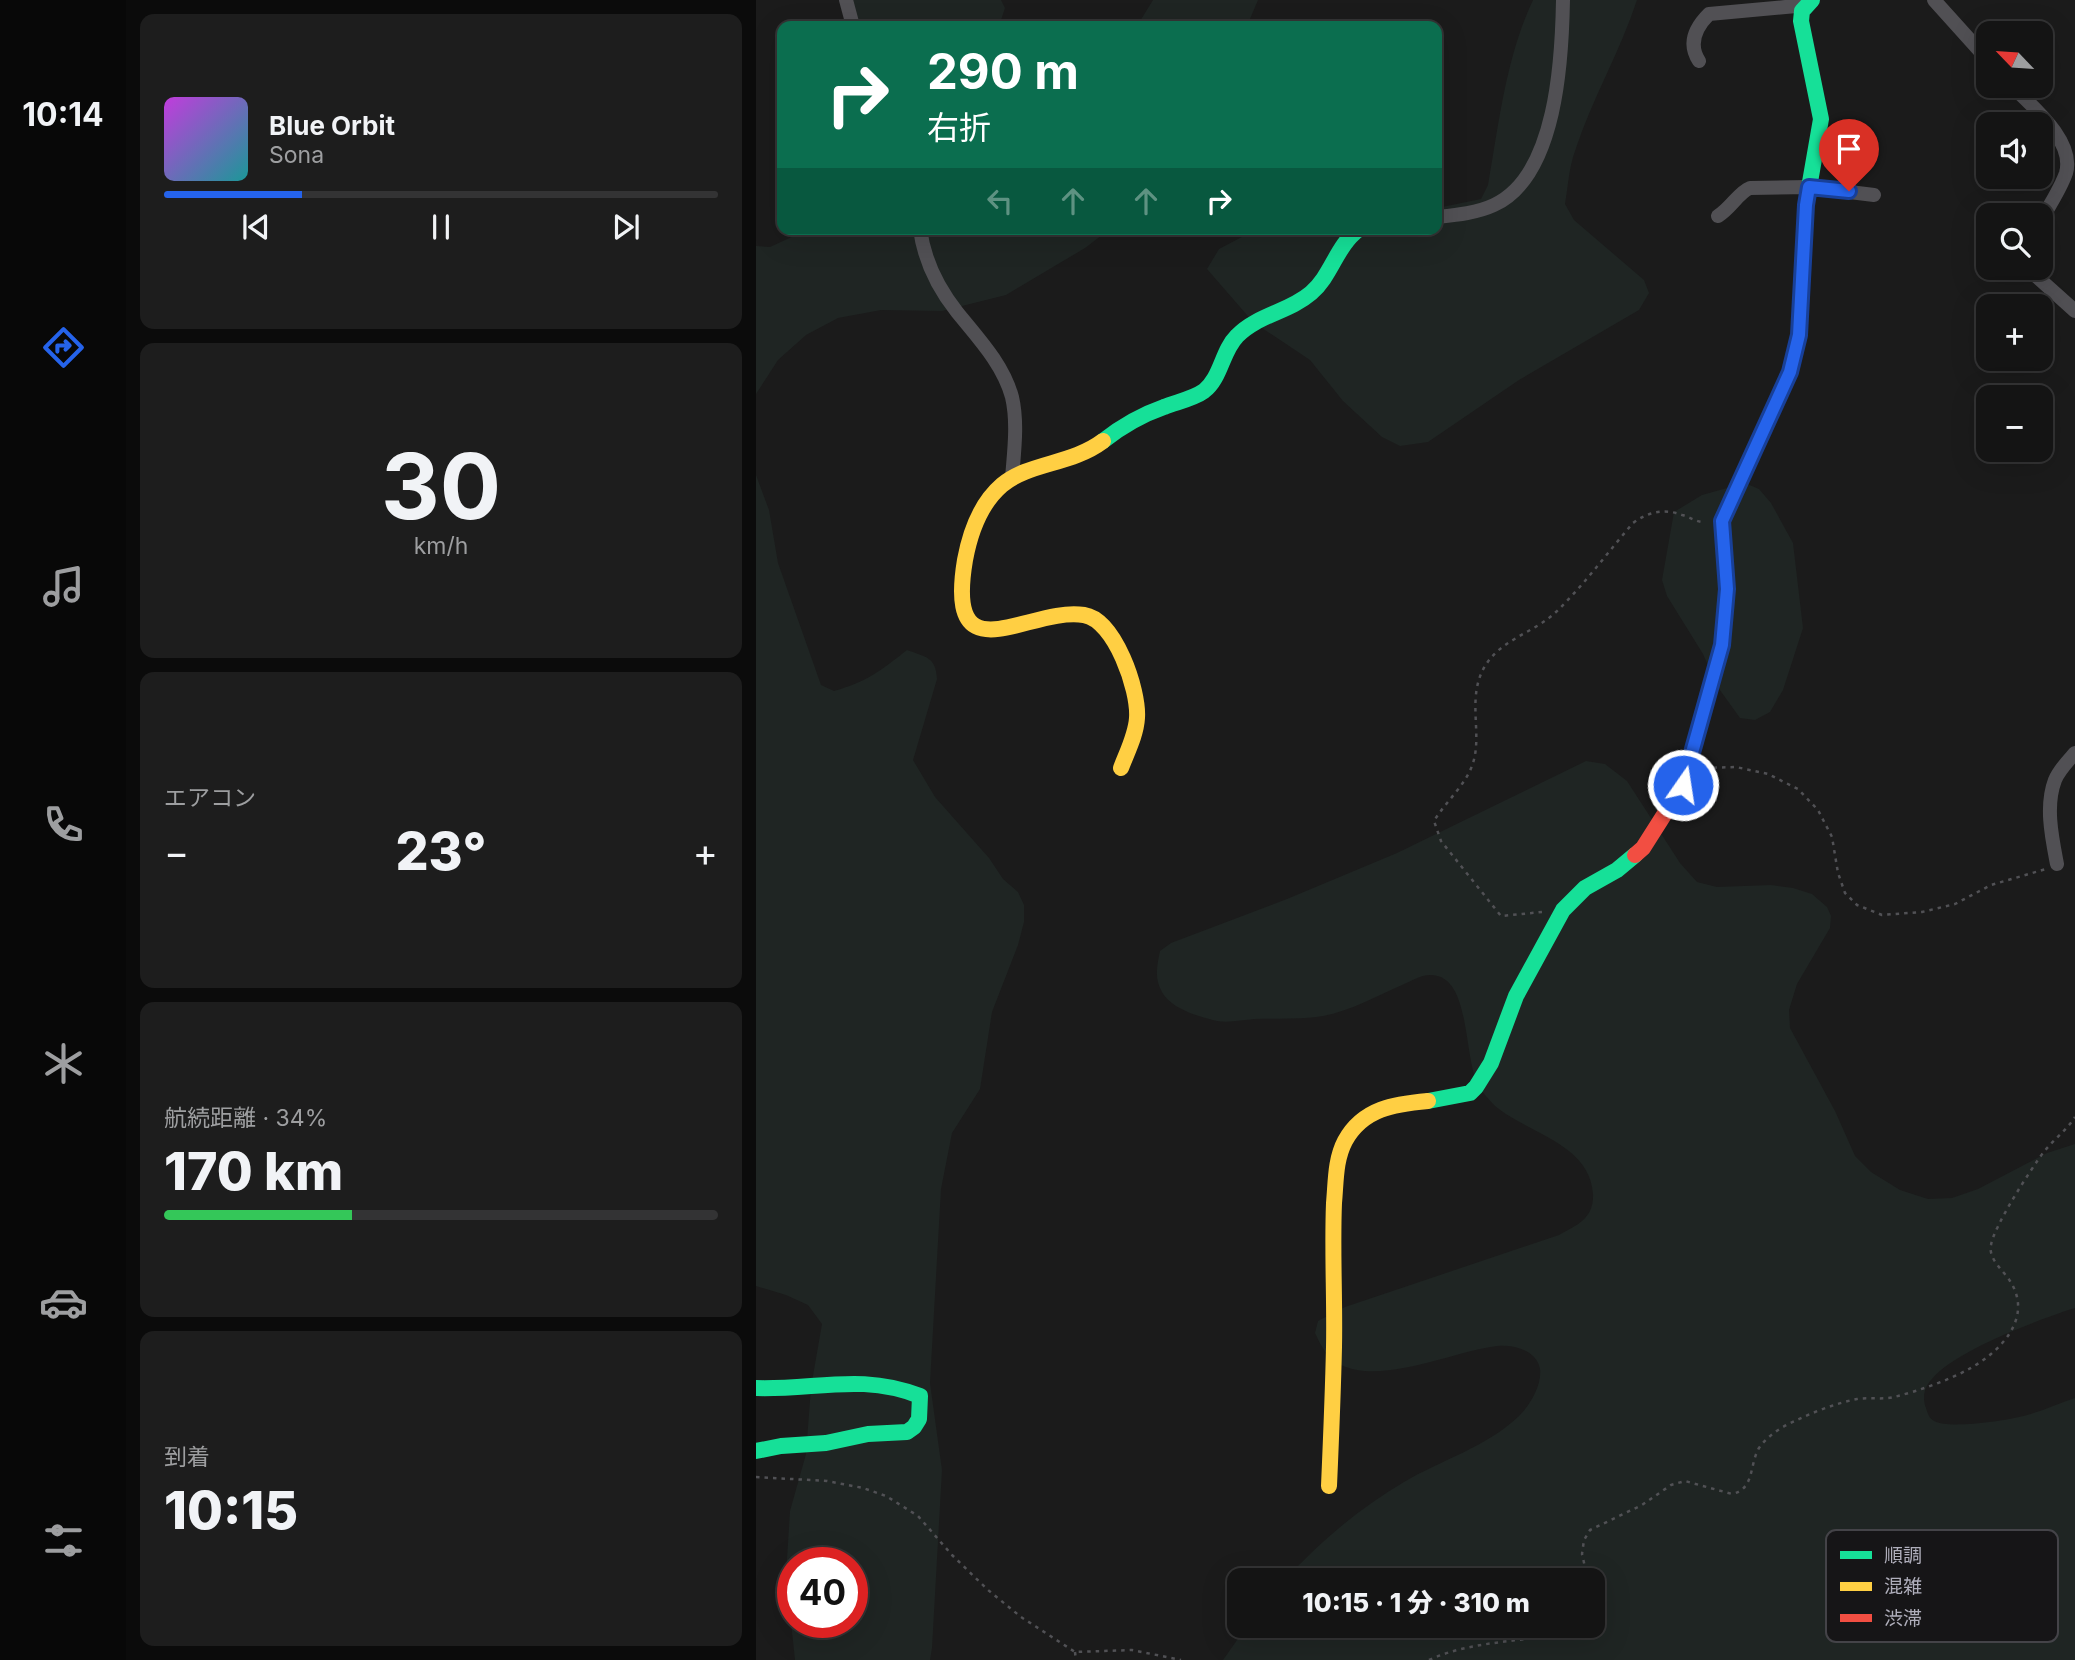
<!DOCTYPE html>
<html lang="ja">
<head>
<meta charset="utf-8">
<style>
	:root { --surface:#141414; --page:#1d1d1d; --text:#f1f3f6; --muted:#9d9ea0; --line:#333334; --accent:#2563eb }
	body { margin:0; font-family:Inter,"Noto Sans JP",sans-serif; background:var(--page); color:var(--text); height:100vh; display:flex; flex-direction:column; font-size:26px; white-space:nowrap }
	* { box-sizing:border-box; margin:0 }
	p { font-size:23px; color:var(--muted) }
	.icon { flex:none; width:38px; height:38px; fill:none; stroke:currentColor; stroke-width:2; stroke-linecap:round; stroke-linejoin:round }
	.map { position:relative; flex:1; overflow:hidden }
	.details { display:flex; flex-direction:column; gap:14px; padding:14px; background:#0b0b0b; width:630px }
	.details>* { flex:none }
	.top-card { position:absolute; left:21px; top:21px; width:665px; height:214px; border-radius:14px; box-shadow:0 7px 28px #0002,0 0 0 2px var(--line); background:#0b6e4f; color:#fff; overflow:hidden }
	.needle { width:46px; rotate:295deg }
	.tools { position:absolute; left:1220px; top:21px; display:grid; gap:14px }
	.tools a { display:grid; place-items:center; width:77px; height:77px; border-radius:14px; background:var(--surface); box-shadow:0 7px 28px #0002,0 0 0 2px var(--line); font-size:35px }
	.speed { position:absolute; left:21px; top:1547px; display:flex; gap:14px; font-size:35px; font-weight:700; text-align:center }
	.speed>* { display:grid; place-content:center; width:91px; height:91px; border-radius:50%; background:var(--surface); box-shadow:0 7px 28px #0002,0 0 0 2px var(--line); line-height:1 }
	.speed .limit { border:10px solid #d22; background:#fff; color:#111 }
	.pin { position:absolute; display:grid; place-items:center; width:60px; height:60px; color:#fff; margin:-72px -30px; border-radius:50% 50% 50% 0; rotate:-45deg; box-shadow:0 0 7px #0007 }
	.pin .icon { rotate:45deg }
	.me { position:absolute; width:77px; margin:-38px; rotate:13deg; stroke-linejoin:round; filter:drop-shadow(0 0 5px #0008) }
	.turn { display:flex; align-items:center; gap:24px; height:147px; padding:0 35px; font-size:32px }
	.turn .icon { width:91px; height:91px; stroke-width:2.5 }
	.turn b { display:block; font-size:49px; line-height:60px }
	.lanes { display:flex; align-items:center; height:66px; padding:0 35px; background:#0003; justify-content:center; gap:35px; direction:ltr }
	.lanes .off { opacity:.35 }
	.big { font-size:52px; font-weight:800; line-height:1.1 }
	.details .card { flex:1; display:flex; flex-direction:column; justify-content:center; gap:10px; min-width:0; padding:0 24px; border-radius:14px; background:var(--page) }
	.details .dial { align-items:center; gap:0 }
	.dial b { font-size:91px; line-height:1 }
	.song { display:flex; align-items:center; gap:21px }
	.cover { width:84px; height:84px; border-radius:10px; background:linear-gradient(135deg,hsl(290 70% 55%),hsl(180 70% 35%)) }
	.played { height:7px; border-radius:4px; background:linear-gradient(90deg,var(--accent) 25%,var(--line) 25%) }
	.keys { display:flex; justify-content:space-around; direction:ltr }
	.heat { display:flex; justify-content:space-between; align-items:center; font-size:38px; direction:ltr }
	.charge { height:10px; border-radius:5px; background:linear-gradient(90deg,#34c759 34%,var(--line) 0) }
	.trip { position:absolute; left:471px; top:1568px; width:378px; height:70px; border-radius:14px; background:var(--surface); box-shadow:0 7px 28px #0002,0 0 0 2px var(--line); font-weight:800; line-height:70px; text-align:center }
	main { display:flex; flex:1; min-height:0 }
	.dock { display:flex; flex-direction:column; width:126px; justify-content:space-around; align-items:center; background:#080808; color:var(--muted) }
	.dock .icon { width:49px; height:49px }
	.dock .selected { color:var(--accent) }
	.dock b { font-size:32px; color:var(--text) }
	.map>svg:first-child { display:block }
</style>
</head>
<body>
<main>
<nav class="dock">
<b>10:14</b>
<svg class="icon selected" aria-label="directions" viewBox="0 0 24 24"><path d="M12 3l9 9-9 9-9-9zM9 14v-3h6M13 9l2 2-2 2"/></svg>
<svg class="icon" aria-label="music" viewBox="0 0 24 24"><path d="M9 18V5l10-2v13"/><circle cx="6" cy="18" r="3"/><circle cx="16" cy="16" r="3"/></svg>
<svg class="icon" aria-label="phone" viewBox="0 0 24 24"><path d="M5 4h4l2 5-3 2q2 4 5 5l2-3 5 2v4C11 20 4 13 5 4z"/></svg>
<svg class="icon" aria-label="climate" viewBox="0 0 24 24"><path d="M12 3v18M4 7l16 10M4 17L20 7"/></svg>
<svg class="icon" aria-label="car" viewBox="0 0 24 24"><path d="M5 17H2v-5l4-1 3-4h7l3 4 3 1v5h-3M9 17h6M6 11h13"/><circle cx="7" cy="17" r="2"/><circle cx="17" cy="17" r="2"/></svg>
<svg class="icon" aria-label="filters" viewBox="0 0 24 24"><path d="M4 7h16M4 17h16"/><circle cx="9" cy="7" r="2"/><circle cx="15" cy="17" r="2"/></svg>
</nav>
<section class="details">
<div class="card">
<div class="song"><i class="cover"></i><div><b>Blue Orbit</b><p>Sona</p></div></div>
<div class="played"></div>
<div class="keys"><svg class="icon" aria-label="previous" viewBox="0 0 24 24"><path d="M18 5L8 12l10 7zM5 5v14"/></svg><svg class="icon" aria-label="pause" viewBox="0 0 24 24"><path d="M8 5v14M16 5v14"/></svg><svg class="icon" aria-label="next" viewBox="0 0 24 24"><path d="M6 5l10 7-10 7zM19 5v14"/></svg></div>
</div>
<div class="card dial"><b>30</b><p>km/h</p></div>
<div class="card"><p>エアコン</p>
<div class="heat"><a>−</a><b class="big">23°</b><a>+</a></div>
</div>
<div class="card"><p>航続距離 · 34%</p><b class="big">170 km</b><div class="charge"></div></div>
<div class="card"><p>到着</p><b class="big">10:15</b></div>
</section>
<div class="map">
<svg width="1319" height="1660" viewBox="0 0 1319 1660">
	<rect width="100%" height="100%" fill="#1b1b1b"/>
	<!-- green -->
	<path fill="#1f2523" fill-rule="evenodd" d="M94,0H245L249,8L243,26H97Z
		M397,0H502L491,26H381Z
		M777,0H881C864,52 836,99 819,151C813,167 812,187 809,204L818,220L888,280L893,293L883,310L763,380L672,442L644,446L626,437L587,401L554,360L497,322L451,269L463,249L501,229H681V208L725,199L732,185C743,123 750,57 777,0Z
		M53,229H354L329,248L250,295L186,311L125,310L82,318L50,335L22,360L0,394V246L14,247Z
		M0,475L13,510L22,563L65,685L78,691C112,681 123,672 151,650C170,657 180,657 181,679L157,760L179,797L233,858L247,879L262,892L268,905V922L262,945L236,1012L224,1089L196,1133L185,1189L174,1383L186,1470L176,1648L174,1660H39L30,1575L34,1511L50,1454L55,1387L66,1324L52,1305L30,1295L0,1286ZM37,1563H96V1622H37Z
		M989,483L1003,489L1015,503L1037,543L1047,628L1027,690L1014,712L999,720L984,718L961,686L947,654L911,596L906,580L918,512L946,495Z
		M830,761L849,764L871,781L924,863L941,882L961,887L1015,885L1037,888L1056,894L1071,907L1075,916L1074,928L1041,984L1033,1010L1034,1028L1079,1111L1099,1156L1115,1172L1144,1190L1172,1199L1196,1198L1222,1189L1291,1153L1319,1144V1308C1284,1319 1198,1351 1176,1379C1168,1387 1166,1398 1170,1408C1172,1414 1173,1418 1178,1421C1192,1429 1247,1421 1263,1417C1282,1413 1301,1404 1319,1398V1660H467L491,1626H836V1580H529C563,1542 604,1508 648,1482C685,1460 731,1447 763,1416C774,1405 786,1385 784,1369C781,1350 757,1344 741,1346C698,1351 627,1385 585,1365C572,1359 565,1346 559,1333L562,1321L589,1307L803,1235C822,1225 838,1218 837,1194C834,1145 775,1134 743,1109C737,1105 730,1096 725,1090C706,1064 717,977 676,975C666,974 655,981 646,985C621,996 594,1011 567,1016C545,1020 521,1018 498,1019C487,1020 473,1023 461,1021C444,1017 415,1009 406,992C398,978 401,966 404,951L415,943L531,899L641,853Z"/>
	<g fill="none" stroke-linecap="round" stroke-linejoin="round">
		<!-- path -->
		<path stroke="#515155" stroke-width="2.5" stroke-dasharray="3.5 5" stroke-linecap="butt" d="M949,768L980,767L1012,774L1042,789L1062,810L1076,837L1082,873L1089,893L1101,905L1126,915L1166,912L1199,904L1235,885L1290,869
			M786,912L745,916L685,841L678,821C690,801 710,785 717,763C727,732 709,695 731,663C747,639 779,632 800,612C828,585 852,552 877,523C892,512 908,508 926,515C934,517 940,522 948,522
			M0,1477L71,1481L107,1488L130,1496L162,1516L196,1555L232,1590L265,1617L319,1652L376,1650L425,1660
			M832,1580L826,1554L828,1540L834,1530L886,1505L915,1485L929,1481L976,1494C999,1489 993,1465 1003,1448C1012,1435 1027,1426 1041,1420C1060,1411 1081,1403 1101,1399C1113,1397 1126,1400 1138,1397C1162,1391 1191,1381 1213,1369C1244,1352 1278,1318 1254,1281C1247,1270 1232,1259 1235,1245C1238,1226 1275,1169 1287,1153C1297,1140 1310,1131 1319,1117
			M319,1652L320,1660
			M673,1660C721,1638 777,1643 827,1629L829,1626"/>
		<!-- street -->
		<path stroke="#515054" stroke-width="14" d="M90,0L97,26
			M1178,0L1232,60
			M943,61C932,44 939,28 953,14L1051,5
			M1256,86C1277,107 1319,141 1310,173C1304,190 1293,206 1284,222
			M962,216C975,208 983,192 994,188L1053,187L1118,195
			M681,217C700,215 721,213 738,205C801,176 806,58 807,0
			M164,229C168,259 182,288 201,312C222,338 247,364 256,397C262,423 258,452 256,478
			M1274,268L1280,276L1319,311
			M1301,864C1296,838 1289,806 1299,780C1303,770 1311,762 1319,753"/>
		<!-- fast -->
		<path stroke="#16e098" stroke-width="16" d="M347,441C366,426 385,415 408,407C420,402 437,399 448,391C465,378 466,351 481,336C501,315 533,312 555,293C576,275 580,246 603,229
			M966,521L1034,372L1043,335L1050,205L1065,119L1045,21L1046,11L1056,0
			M672,1101L714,1093L720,1087L735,1063L760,996L807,910L829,888L861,870L879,855
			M0,1388C59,1390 106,1373 164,1396L163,1419L158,1427L151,1432L112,1434L70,1443L25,1446L0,1451"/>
		<!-- slow -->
		<path stroke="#ffcf43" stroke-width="16" d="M347,441C315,465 274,462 246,485C225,503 214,533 209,560C189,680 273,606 328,615C359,620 383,690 381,718C380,735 371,752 365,768
			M573,1486C575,1440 577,1393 578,1347C579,1299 576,1251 578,1203C580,1182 579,1160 589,1141C607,1108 639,1104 672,1101"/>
		<!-- jam -->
		<path stroke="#f24e42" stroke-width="16" d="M879,855L887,848L927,785L966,645L971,589L966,521"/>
	</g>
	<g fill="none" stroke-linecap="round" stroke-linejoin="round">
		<!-- route casing -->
		<g stroke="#184099" stroke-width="18">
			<path id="route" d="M927,785L966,645L971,589L966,521L1034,372L1043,335L1050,205L1053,187L1093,191"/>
		</g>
		<!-- route -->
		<use href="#route" stroke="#2563eb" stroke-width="12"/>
	</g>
	<!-- legend -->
	<rect x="1070" y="1530" width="232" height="112" rx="10" fill="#161517" stroke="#444348" stroke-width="2"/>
	<rect x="1084" y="1551" width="32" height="8" fill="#16e098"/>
	<rect x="1084" y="1582" width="32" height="9" fill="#ffcf43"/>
	<rect x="1084" y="1614" width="32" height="8" fill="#f24e42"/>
	<g font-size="19" fill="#afaebb">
		<text x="1128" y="1562">順調</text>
		<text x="1128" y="1593">混雑</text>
		<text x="1128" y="1625">渋滞</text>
	</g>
</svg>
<div class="tools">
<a><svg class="needle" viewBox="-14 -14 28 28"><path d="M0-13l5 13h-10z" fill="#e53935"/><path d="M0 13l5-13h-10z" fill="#9d9ea0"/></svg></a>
<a><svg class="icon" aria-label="sound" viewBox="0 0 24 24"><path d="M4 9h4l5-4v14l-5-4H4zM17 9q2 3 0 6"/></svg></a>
<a><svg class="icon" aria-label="search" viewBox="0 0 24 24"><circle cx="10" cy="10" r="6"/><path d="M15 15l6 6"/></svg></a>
<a>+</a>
<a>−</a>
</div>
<div class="speed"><div class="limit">40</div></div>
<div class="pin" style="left:1093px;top:191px;background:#d93025"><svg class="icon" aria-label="arrive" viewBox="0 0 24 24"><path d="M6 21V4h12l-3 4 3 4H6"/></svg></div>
<svg class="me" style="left:927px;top:785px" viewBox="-20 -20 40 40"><circle r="17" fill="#2563eb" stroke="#fff" stroke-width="3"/><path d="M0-11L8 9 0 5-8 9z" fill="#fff"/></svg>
<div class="trip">10:15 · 1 分 · 310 m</div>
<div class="top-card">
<div class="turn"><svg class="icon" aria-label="right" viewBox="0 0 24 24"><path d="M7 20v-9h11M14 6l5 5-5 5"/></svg><div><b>290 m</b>右折</div></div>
<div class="lanes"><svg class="icon off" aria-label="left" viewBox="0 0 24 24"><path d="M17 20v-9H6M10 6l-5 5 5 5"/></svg><svg class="icon off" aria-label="ahead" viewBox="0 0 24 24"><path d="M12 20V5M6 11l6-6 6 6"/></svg><svg class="icon off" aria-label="ahead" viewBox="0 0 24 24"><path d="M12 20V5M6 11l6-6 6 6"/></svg><svg class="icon" aria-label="right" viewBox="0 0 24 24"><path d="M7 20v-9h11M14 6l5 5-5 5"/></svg></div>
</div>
</div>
</main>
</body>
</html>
